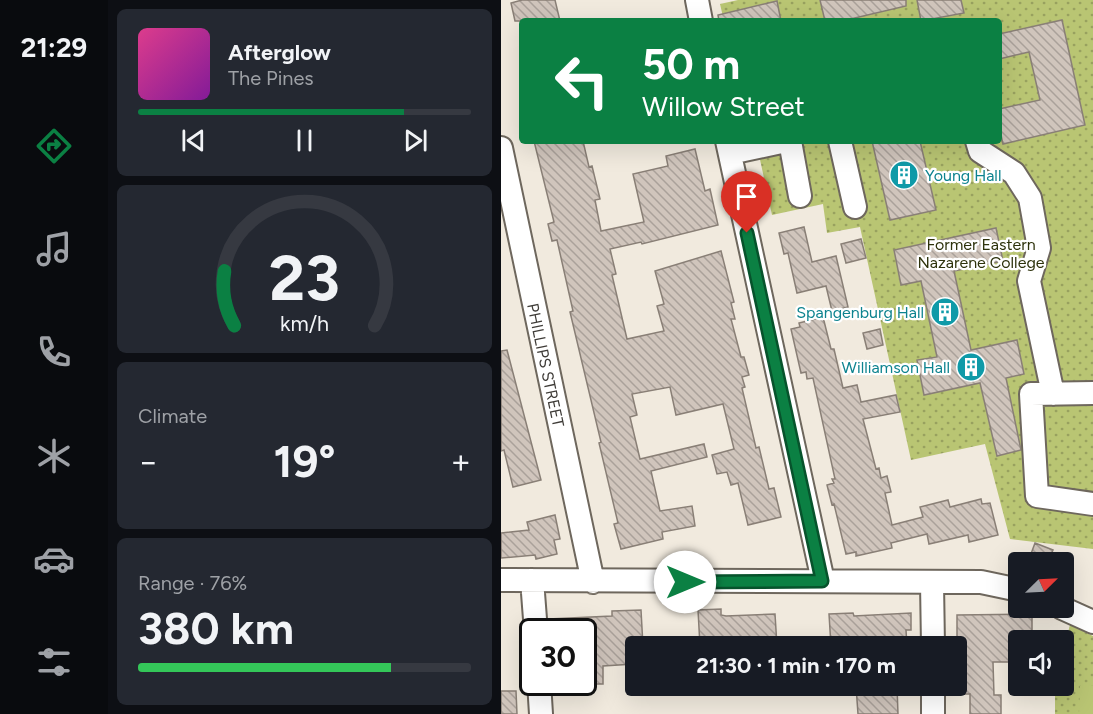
<!DOCTYPE html>
<html lang="en">
<head>
<meta charset="utf-8">
<style>
	:root { --surface:#171b24; --page:#242831; --text:#f1f3f6; --muted:#9ea1a6; --line:#363941; --accent:#0b8043 }
	body { margin:0; font-family:Figtree,sans-serif; background:var(--page); color:var(--text); height:100vh; display:flex; flex-direction:column; font-size:22px; white-space:nowrap }
	* { box-sizing:border-box; margin:0 }
	p { font-size:20px; color:var(--muted) }
	.icon { flex:none; width:33px; height:33px; fill:none; stroke:currentColor; stroke-width:2; stroke-linecap:round; stroke-linejoin:round }
	.map { position:relative; flex:1; overflow:hidden }
	.drawer { display:flex; flex-direction:column; gap:9px; padding:9px; background:#0d0f14; width:393px }
	.drawer>* { flex:none }
	.banner { position:absolute; left:18px; top:18px; width:483px; height:126px; border-radius:6px; box-shadow:0 6px 24px #0002; background:#0b8043; color:#fff; overflow:hidden }
	.needle { width:39px; rotate:66deg }
	.fabs { position:absolute; left:507px; top:552px; display:grid; gap:12px }
	.fabs a { display:grid; place-items:center; width:66px; height:66px; border-radius:6px; background:var(--surface); box-shadow:0 6px 24px #0002; font-size:30px }
	.speed { position:absolute; left:18px; top:618px; display:flex; gap:12px; font-size:30px; font-weight:700; text-align:center }
	.speed>* { display:grid; place-content:center; width:78px; height:78px; border-radius:50%; background:var(--surface); box-shadow:0 6px 24px #0002; line-height:1 }
	.speed .limit { border:3px solid #111; border-radius:9px; background:#fff; color:#111 }
	.pin { position:absolute; display:grid; place-items:center; width:51px; height:51px; color:#fff; margin:-62px -26px; border-radius:50% 50% 50% 0; rotate:-45deg; box-shadow:0 0 6px #0007 }
	.pin .icon { rotate:45deg }
	.me { position:absolute; width:66px; margin:-33px; rotate:90deg; stroke-linejoin:round; filter:drop-shadow(0 0 4px #0008) }
	.turn { display:flex; align-items:center; gap:21px; height:126px; padding:0 24px; font-size:27px }
	.turn .icon { width:78px; height:78px; stroke-width:2.5 }
	.turn b { display:block; font-size:42px; line-height:51px }
	.big { font-size:45px; font-weight:700; line-height:1.1 }
	.drawer .tile { flex:1; display:flex; flex-direction:column; justify-content:center; gap:9px; min-width:0; padding:0 21px; border-radius:9px; background:var(--page) }
	.drawer .dial { align-items:center; gap:0 }
	.dial svg { height:156px; overflow:visible; fill:none; stroke:var(--line); stroke-width:7; stroke-linecap:round; text-anchor:middle }
	.dial text { fill:var(--text); stroke:none }
	.song { display:flex; align-items:center; gap:18px }
	.cover { width:72px; height:72px; border-radius:9px; background:linear-gradient(135deg,hsl(330 70% 55%),hsl(290 70% 35%)) }
	.played { height:6px; border-radius:3px; background:linear-gradient(90deg,var(--accent) 80%,var(--line) 80%) }
	.keys { display:flex; justify-content:space-around; direction:ltr }
	.heat { display:flex; justify-content:space-between; align-items:center; font-size:33px; direction:ltr }
	.charge { height:9px; border-radius:4px; background:linear-gradient(90deg,#34c759 76%,var(--line) 0) }
	.trip { position:absolute; left:124px; top:636px; width:342px; height:60px; border-radius:6px; background:var(--surface); box-shadow:0 6px 24px #0002; font-weight:700; line-height:60px; text-align:center }
	main { display:flex; flex:1; min-height:0 }
	.tab-bar { display:flex; flex-direction:column; width:108px; justify-content:space-around; align-items:center; background:#090b0e; color:var(--muted) }
	.tab-bar .icon { width:42px; height:42px }
	.tab-bar .on { color:var(--accent) }
	.tab-bar b { font-size:27px; color:var(--text) }
	.map>svg:first-child { display:block }
</style>
</head>
<body>
<main>
<nav class="tab-bar">
<b>21:29</b>
<svg class="icon on" aria-label="directions" viewBox="0 0 24 24"><path d="M12 3l9 9-9 9-9-9zM9 14v-3h6M13 9l2 2-2 2"/></svg>
<svg class="icon" aria-label="music" viewBox="0 0 24 24"><path d="M9 18V5l10-2v13"/><circle cx="6" cy="18" r="3"/><circle cx="16" cy="16" r="3"/></svg>
<svg class="icon" aria-label="phone" viewBox="0 0 24 24"><path d="M5 4h4l2 5-3 2q2 4 5 5l2-3 5 2v4C11 20 4 13 5 4z"/></svg>
<svg class="icon" aria-label="climate" viewBox="0 0 24 24"><path d="M12 3v18M4 7l16 10M4 17L20 7"/></svg>
<svg class="icon" aria-label="car" viewBox="0 0 24 24"><path d="M5 17H2v-5l4-1 3-4h7l3 4 3 1v5h-3M9 17h6M6 11h13"/><circle cx="7" cy="17" r="2"/><circle cx="17" cy="17" r="2"/></svg>
<svg class="icon" aria-label="filters" viewBox="0 0 24 24"><path d="M4 7h16M4 17h16"/><circle cx="9" cy="7" r="2"/><circle cx="15" cy="17" r="2"/></svg>
</nav>
<section class="drawer">
<div class="tile">
<div class="song"><i class="cover"></i><div><b>Afterglow</b><p>The Pines</p></div></div>
<div class="played"></div>
<div class="keys"><svg class="icon" aria-label="previous" viewBox="0 0 24 24"><path d="M18 5L8 12l10 7zM5 5v14"/></svg><svg class="icon" aria-label="pause" viewBox="0 0 24 24"><path d="M8 5v14M16 5v14"/></svg><svg class="icon" aria-label="next" viewBox="0 0 24 24"><path d="M6 5l10 7-10 7zM19 5v14"/></svg></div>
</div>
<div class="tile dial"><svg viewBox="0 0 100 80">
<path d="M14 69A42 42 0 1 1 86 69"/>
<path d="M14 69A42 42 0 0 1 9 41" stroke="#0b8043"/>
<text x="50" y="56" font-size="32" font-weight="700">23</text>
<text x="50" y="72" font-size="11">km/h</text>
</svg></div>
<div class="tile"><p>Climate</p>
<div class="heat"><a>−</a><b class="big">19°</b><a>+</a></div>
</div>
<div class="tile"><p>Range · 76%</p><b class="big">380 km</b><div class="charge"></div></div>
</section>
<div class="map">
<svg width="592" height="714" viewBox="0 0 592 714">
	<defs>
		<pattern id="park-dots" width="8" height="8" patternUnits="userSpaceOnUse" patternTransform="scale(1.5)"><rect width="8" height="8" fill="#b9c573"/><path d="M2 2h.1M6 6h.1" fill="none" stroke="#98a15f" stroke-width="1.8" stroke-linecap="round"/></pattern>
		<pattern id="building-back-hatch" width="6" height="6" patternUnits="userSpaceOnUse" patternTransform="scale(1.5)"><rect width="6" height="6" fill="#d0c5bc"/><path d="M-1 5l2 2M0 0l6 6M5-1l2 2" fill="none" stroke="#aaa19a"/></pattern>
	</defs>
	<rect width="100%" height="100%" fill="#f1eade"/>
	<!-- park -->
	<path fill="url(#park-dots)" d="M237,0H592V549L509,539L484,444L410,460L359,227L326,233L322,204L271,215L255,141H498V21H223L219,4Z
		M569,625L592,636V714H554V686H562L563,647Z"/>
	<!-- garden -->
	<path fill="#b9c573" d="M579,686H592V714H578Z"/>
	<!-- building -->
	<path fill="url(#building-back-hatch)" stroke="#897f76" stroke-width="1.5" d="M21,0H54L59,21H14L10,3Z
		M319,0H405V6L341,21H324Z
		M416,0H460L463,13L420,21Z
		M276,1L280,21H218L217,15Z
		M561,20L584,125L502,144L498,126V109L539,100L528,52L498,59V34Z
		M33,141H82L88,167L91,166L99,199L94,200L100,231L143,222L132,174L167,166L165,156L194,149L204,191L209,189L217,225L141,244L140,242L109,249L115,274L111,275L126,339L163,331L156,306L163,304L154,271L220,251L233,302L230,303L234,319H230L240,357H243L248,375L241,377L244,387L241,388L255,448L258,447L268,489L273,488L280,517L247,525L237,483L230,485L226,472L216,474L211,455L233,449L222,404L175,415L169,387L131,394L136,415L129,417L139,459L203,444L206,457L150,471L159,511L191,506L194,526L161,532L162,539L120,549L113,524L117,523L98,443L100,442L69,312L72,311L56,240L51,241L47,224L53,222Z
		M371,141H419L435,210L389,220Z
		M303,227L311,262L335,256L347,307L331,311L325,286L296,293L287,253L283,254L278,233Z
		M495,228L502,261L453,271L470,350L516,340L523,374L505,378L520,450L496,456L479,383L423,395L416,360L436,357L420,281L400,285L393,250Z
		M360,239L365,258L345,263L340,244Z
		M322,317L330,349H333L342,388L356,385L360,402L395,395L399,412L362,419L375,469L378,468L380,478L386,476L390,492L384,493L391,525L422,517L419,507L447,500L449,507L480,499L481,504L489,503L497,535L468,542L467,535L428,544L426,534L390,543L391,548L355,556V552L345,554L333,504L331,505L326,485L333,483L331,479H334L312,378L306,379L305,372L300,373L290,329L299,327L298,323Z
		M379,329L382,345L366,349L362,333Z
		M6,350L40,480L12,487L3,450L0,451V351Z
		M54,515L59,539L53,540L56,554L35,559L34,555L0,558V533L28,530L26,522Z
		M534,543L552,550L547,562H527Z
		M220,609V615L225,616L274,614L276,646H199L197,610Z
		M140,610L142,646H135L133,664L102,666V684H86L85,647L82,648V632H48V619L111,616V611Z
		M352,613L353,616L410,613V630H405L406,646H330L328,614Z
		M531,614V640H518V662H492L493,695H500V714H469V694H464V657H456V615Z
		M355,686H396L397,714H357Z
		M0,691H15L16,714H0Z"/>
	<g fill="none" stroke-linecap="round" stroke-linejoin="round">
		<!-- minor casing -->
		<g stroke="#6e675d" stroke-width="26">
			<path id="minor" d="M196,0L200,21
				M226,141L322,581
				M289,141L299,196
				M339,141L354,207
				M476,141L479,151L513,173L529,198L538,248L528,281L552,394
				M0,148L92,582
				M229,153L285,141
				M592,393L530,394L536,496L592,504
				M0,580L480,582L518,590
				M31,580L35,632
				M431,583L432,646
				M561,608L592,622
				M38,682L40,714
				M432,686V714"/>
		</g>
		<!-- minor -->
		<use href="#minor" stroke="#fff" stroke-width="22"/>
	</g>
	<g fill="none" stroke-linecap="round" stroke-linejoin="round">
		<!-- route casing -->
		<g stroke="#07532c" stroke-width="15">
			<path id="route" d="M184,582L321,581L246,233"/>
		</g>
		<!-- route -->
		<use href="#route" stroke="#0b8043" stroke-width="10"/>
	</g>
	<!-- icons -->
	<defs>
		<g id="building-disc" transform="scale(1.5)"><circle r="9.5" fill="#0f9aa8" stroke="#fff"/><path d="M-4-6H4V6H1V3H-1V6H-4ZM-2.5-4.3h1.7v1.8h-1.7ZM.8-4.3h1.7v1.8H.8ZM-2.5-1h1.7V.8h-1.7ZM.8-1h1.7V.8H.8Z" fill="#fff"/></g>
	</defs>
	<g fill-rule="evenodd">
		<use href="#building-disc" x="403" y="175"/>
		<use href="#building-disc" x="444" y="312"/>
		<use href="#building-disc" x="470" y="367"/>
	</g>
	<g text-anchor="middle" stroke-width="4.5" stroke-linejoin="round" paint-order="stroke">
		<!-- culture labels -->
		<g font-size="16" fill="#0d838f" stroke="#fff" text-anchor="end">
			<text x="424" y="181" text-anchor="start">Young Hall</text>
			<text x="423" y="318">Spangenburg Hall</text>
			<text x="449" y="373">Williamson Hall</text>
		</g>
		<!-- park labels -->
		<g font-size="16" fill="#2d320b" stroke="#fff">
			<text x="480" y="250">Former Eastern<tspan x="480" dy="18">Nazarene College</tspan></text>
		</g>
		<!-- street labels -->
		<g font-size="16" fill="#3f3c38" stroke="#fff">
			<text transform="translate(45 365) rotate(78)" y="6">PHILLIPS STREET</text>
		</g>
	</g>
</svg>
<div class="fabs">
<a><svg class="needle" viewBox="-14 -14 28 28"><path d="M0-13l5 13h-10z" fill="#e53935"/><path d="M0 13l5-13h-10z" fill="#9ea1a6"/></svg></a>
<a><svg class="icon" aria-label="sound" viewBox="0 0 24 24"><path d="M4 9h4l5-4v14l-5-4H4zM17 9q2 3 0 6"/></svg></a>
</div>
<div class="speed"><div class="limit">30</div></div>
<div class="pin" style="left:246px;top:233px;background:#d93025"><svg class="icon" aria-label="arrive" viewBox="0 0 24 24"><path d="M6 21V4h12l-3 4 3 4H6"/></svg></div>
<svg class="me" style="left:184px;top:582px" viewBox="-20 -20 40 40"><circle r="19" fill="#fff"/><path d="M0-13L10 11 0 6-10 11z" fill="#0b8043"/></svg>
<div class="trip">21:30 · 1 min · 170 m</div>
<div class="banner">
<div class="turn"><svg class="icon" aria-label="left" viewBox="0 0 24 24"><path d="M17 20v-9H6M10 6l-5 5 5 5"/></svg><div><b>50 m</b>Willow Street</div></div>
</div>
</div>
</main>
</body>
</html>
